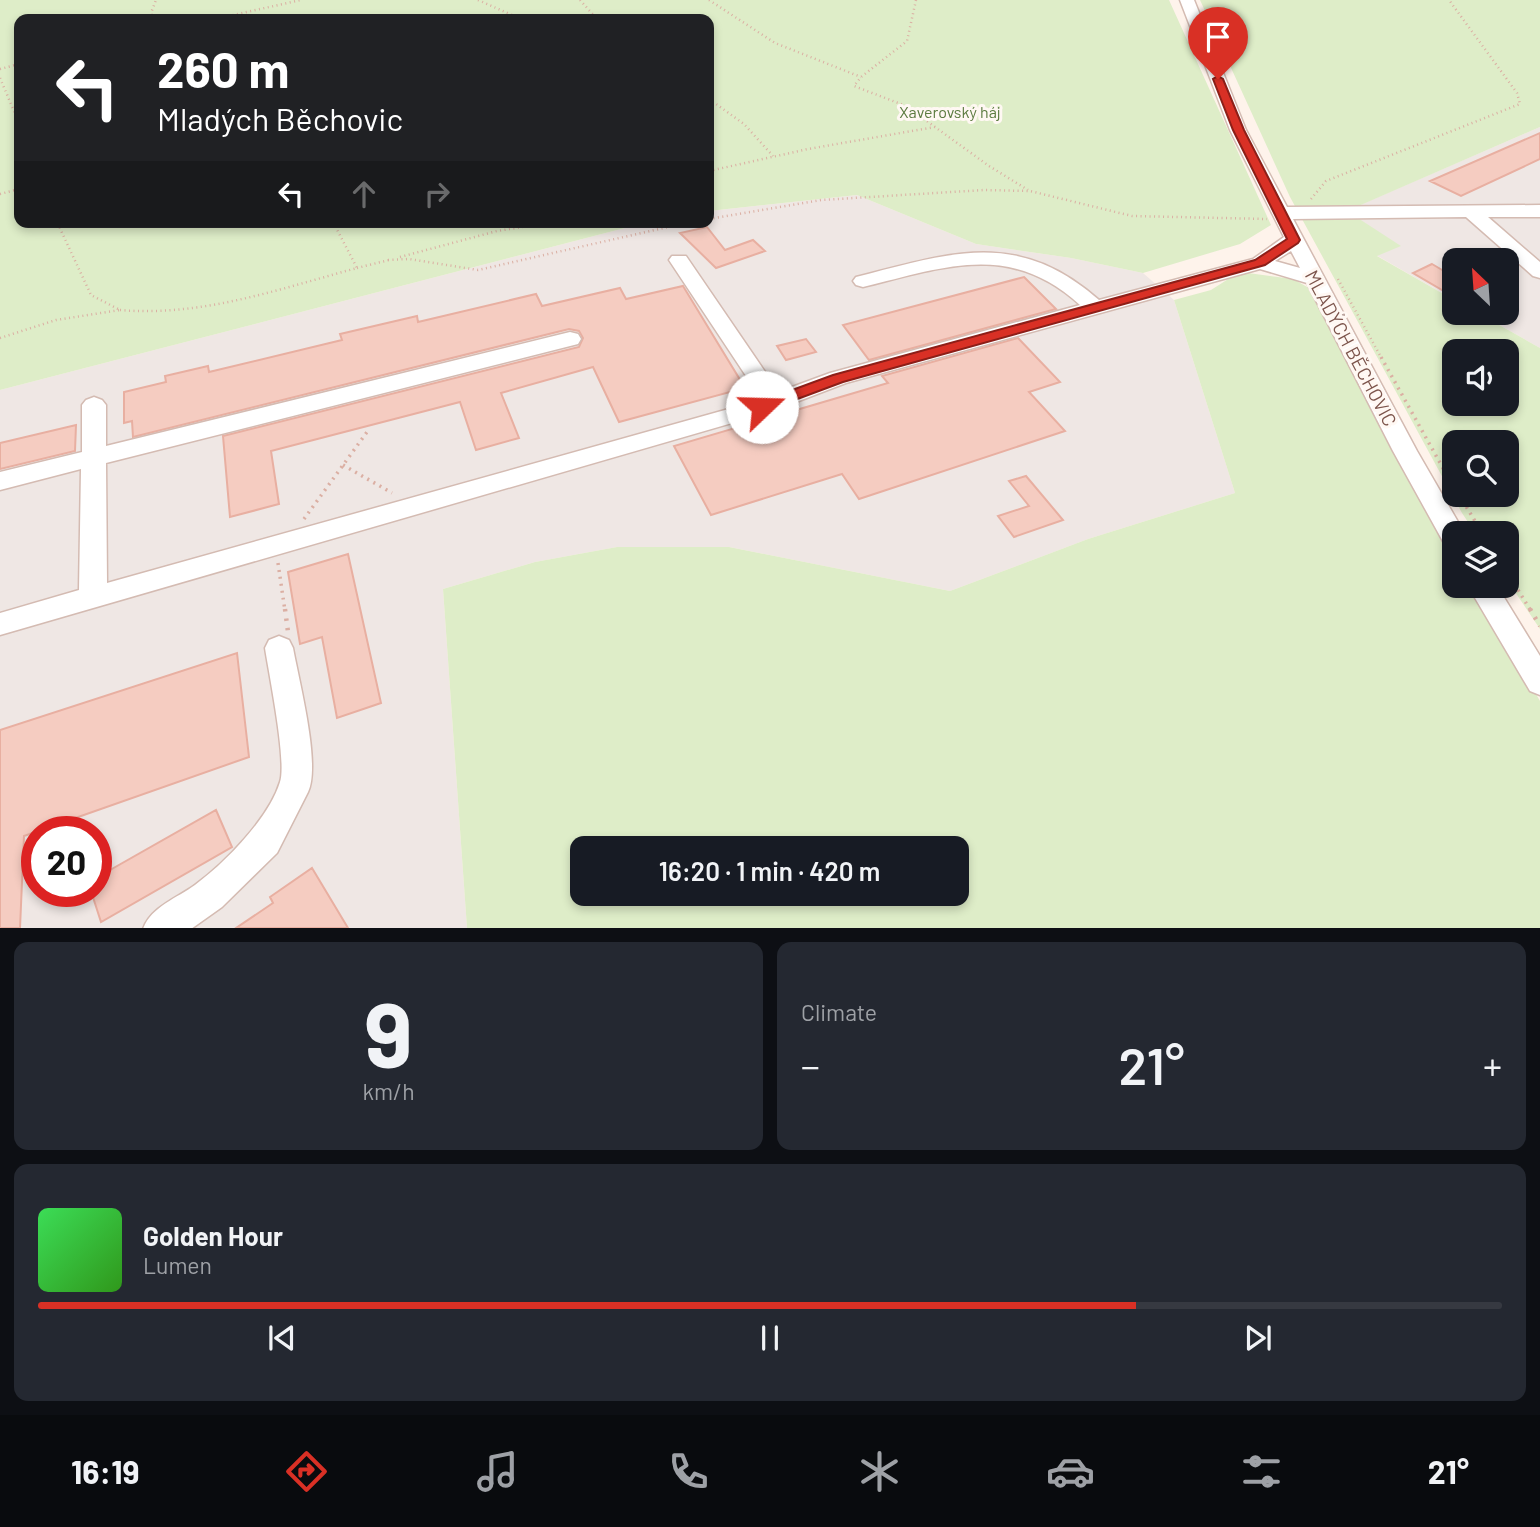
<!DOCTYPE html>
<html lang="en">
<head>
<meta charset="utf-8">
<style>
	:root { --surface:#171b24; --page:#242831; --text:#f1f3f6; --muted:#9ea1a6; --line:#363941; --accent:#d93025 }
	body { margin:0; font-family:Barlow,sans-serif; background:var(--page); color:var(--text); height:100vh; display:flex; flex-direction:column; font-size:26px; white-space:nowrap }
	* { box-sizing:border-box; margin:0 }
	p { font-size:23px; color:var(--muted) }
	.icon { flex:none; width:38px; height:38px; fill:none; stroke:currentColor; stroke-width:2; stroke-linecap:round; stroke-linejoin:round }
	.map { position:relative; height:928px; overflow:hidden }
	.drawer { display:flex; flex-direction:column; gap:14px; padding:14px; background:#0d0f14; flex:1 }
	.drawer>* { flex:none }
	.guide { position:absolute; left:14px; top:14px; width:700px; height:214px; border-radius:14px; box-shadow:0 4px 10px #0003; background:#202124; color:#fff; overflow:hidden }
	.needle { width:46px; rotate:335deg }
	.buttons { position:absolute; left:1442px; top:248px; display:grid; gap:14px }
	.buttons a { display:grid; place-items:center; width:77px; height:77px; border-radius:14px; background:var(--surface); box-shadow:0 4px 10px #0003; font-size:35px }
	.speed { position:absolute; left:21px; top:816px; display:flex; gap:14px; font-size:35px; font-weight:700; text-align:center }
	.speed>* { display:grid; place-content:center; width:91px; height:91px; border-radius:50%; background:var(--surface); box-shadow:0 4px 10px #0003; line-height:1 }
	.speed .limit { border:10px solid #d22; background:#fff; color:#111 }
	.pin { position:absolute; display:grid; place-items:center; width:60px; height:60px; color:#fff; margin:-72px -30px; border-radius:50% 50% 50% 0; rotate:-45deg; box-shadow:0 0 7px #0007 }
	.pin .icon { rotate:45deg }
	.me { position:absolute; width:77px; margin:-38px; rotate:69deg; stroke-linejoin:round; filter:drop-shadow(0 0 5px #0008) }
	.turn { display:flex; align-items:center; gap:24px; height:147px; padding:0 28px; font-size:32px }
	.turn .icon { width:91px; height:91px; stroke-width:2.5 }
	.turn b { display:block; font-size:49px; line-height:60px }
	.lanes { display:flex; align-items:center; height:66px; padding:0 28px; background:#0003; justify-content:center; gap:35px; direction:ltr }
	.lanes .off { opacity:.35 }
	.big { font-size:52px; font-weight:600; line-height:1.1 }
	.drawer .card { flex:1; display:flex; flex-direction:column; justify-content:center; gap:10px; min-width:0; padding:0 24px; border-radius:14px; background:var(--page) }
	.drawer .dial { align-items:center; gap:0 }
	.dial b { font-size:91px; line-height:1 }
	.song { display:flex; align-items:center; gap:21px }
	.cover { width:84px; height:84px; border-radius:10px; background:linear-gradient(135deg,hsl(130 70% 55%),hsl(110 70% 35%)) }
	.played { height:7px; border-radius:4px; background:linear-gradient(90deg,var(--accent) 75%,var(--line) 75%) }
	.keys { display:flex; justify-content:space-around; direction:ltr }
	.heat { display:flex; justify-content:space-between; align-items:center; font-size:38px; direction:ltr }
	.drawer .tiles { flex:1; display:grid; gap:14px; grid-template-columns:1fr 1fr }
	.card:last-child { grid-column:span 2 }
	.trip { position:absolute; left:570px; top:836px; width:399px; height:70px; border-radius:14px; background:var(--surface); box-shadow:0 4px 10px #0003; font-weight:600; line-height:70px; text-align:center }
	.tab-bar { display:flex; height:112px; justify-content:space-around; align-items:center; background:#090b0e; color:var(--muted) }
	.tab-bar .icon { width:49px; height:49px }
	.tab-bar .selected { color:var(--accent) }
	.tab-bar b { font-size:32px; color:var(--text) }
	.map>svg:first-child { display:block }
</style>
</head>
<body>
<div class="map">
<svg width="1540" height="929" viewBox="0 0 1540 929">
	<rect width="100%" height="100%" fill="#fef3eb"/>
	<!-- industrial -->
	<path fill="#efe7e4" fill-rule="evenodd" d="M1540,127V348L1478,313H1507V261H1454V300L1376,255L1400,246L1346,211Z
		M857,195L976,244L1071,258L1143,273L1174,300L1235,493L1088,539L950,591L729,547H617L535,562L443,589L467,928L0,929V390L648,222H709V211ZM37,831H96V891H37Z"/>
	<!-- green -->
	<path fill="#deedc8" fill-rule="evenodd" d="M0,0H1169L1271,225L1240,244L1143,273L1071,258L976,244L857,195L709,211V19H19V222H648L0,390Z
		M1200,0H1540V127L1347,211L1401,246L1377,256L1454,300V313H1478L1540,348V629L1507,580V534H1476L1462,513L1290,197ZM1454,352H1507V404H1454ZM1454,443H1507V495H1454Z
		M1248,273L1293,279L1309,288L1402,466L1454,555V586H1473L1540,701V928H467L443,589L535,562L617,547H729L950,591L1088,539L1235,493L1174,300L1211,290L1233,276ZM583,849H957V894H583Z"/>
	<!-- building -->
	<path fill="#f5ccc1" stroke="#e8afa1" stroke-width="2" d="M1540,133V159L1461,196L1430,181Z
		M707,227L725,250L753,240L765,251L716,268L680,233Z
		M1432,264L1454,277V297L1413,273Z
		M1024,277L1056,309L869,360L843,325Z
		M683,286L745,388L619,422L593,367L501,393L519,438L476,450L460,402L271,451L279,504L230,517L223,436L579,347L583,338L579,331L569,329L133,437L132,421L124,423V392L166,382L165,376L208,366L209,372L342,340L340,334L417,316L418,322L536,294L542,306L620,288L626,299Z
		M1018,338L1060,382L1029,392L1065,431L859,499L842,474L711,515L674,446L888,383L882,376Z
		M806,339L816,352L786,360L777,346Z
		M76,425L75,451L0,469V443Z
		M1026,476L1063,520L1014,537L998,516L1029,506L1009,481Z
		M348,554L381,703L337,718L322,637L300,644L288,572Z
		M237,653L249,757L24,836L20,928H0V730Z
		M216,810L232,847L101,922L91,891H96V878Z
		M312,868L348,928H236L273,903L270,897Z"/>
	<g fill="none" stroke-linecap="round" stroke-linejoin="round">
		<!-- minor casing -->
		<g stroke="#d4bbb2" stroke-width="3">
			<path id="minor" d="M1180,0H1194L1246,130L1287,207L1540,205V217H1488L1540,262V278L1533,276L1466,217L1293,219L1417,451L1465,534H1454V548L1445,545L1393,451L1307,283L1260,269L846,383L770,412L0,635V613L79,590L81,469L0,490V472L82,452V405L86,400L94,397L102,400L106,405V446L570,332L578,334L581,339L578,344L106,463L107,583L750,403V382L669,260L672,256H686L772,382L773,394L830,373L1080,305C1010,241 945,267 863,287L856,285L853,281L856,277C951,253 1017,228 1099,300L1253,259L1284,237L1230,130ZM1291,251L1300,268L1275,261Z
				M1468,586H1497L1540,656V695L1530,691Z
				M279,636L289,640L293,648C299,681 321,765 308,792L277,853L222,907L191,929H143C151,907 177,898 195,885C225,863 269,818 280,782C287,762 269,674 265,648L269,640Z"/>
		</g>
		<!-- path-far2 -->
		<path stroke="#dbafa3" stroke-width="2.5" stroke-dasharray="1 3.5" stroke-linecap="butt" d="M478,0L521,19
			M580,0L597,19
			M709,0L775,43L861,77
			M916,0L907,41L861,77L854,86L906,106L989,166L1028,190
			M153,19L151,13L156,0
			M215,19L301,0
			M0,69L19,64
			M0,78L19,123
			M709,99L744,124L773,156
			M709,171L808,149L935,127
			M0,194L19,189
			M1311,199L1326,181L1520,104L1517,93L1449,0
			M709,219L821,200L984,190L1030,191L1132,216L1267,219
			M400,257L497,231L554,222
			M388,260L409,259L478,270L690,222
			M357,268L389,260
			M1338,279L1382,359
			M120,310C202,317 279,289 357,268L333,222
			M0,338L56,320L120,310L91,295L57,222"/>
		<!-- path-far1 -->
		<path stroke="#dbafa3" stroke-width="3.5" stroke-dasharray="2 5" stroke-linecap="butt" d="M1381,357L1454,488
			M343,465L392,493
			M1459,495L1483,534
			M304,519L367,432
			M278,563L285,611
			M1507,572L1531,611"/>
		<!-- path -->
		<path stroke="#dbafa3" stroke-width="4.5" stroke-dasharray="2.5 7" stroke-linecap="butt" d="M285,609L288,632
			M1530,609L1540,626"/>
		<!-- minor -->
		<use href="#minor" fill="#fff" fill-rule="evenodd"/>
	</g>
	<!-- route -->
	<path fill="#d93025" stroke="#8d1f18" stroke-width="2" d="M1218,76L1223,79L1244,130L1300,240L1298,243L1265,265L843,382L768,410H757L755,407L757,403L833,375L1255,260L1287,239L1233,130L1213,79Z"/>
	<g text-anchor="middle" stroke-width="6" stroke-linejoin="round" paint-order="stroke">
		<!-- far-park labels -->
		<g font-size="16" fill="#5c7b40" stroke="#fff8f3">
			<text x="950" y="118">Xaverovský háj</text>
		</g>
		<!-- street labels -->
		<g font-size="19" fill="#7c544b" stroke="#fff8f3">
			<text transform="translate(1351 348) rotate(62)" y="7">MLADÝCH BĚCHOVIC</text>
		</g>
	</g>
</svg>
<div class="buttons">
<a><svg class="needle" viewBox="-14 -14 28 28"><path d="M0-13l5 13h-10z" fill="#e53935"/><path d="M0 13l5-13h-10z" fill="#9ea1a6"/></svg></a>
<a><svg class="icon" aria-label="sound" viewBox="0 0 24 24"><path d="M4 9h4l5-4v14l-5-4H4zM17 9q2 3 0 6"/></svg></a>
<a><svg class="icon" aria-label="search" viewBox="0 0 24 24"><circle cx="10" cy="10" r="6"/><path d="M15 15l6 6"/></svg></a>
<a><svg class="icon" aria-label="layers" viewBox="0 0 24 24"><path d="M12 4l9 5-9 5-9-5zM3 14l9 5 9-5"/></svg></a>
</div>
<div class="speed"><div class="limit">20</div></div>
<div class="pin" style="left:1218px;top:79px;background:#d93025"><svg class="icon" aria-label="arrive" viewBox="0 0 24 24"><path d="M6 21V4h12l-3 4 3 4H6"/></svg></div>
<svg class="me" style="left:762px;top:407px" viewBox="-20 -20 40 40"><circle r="19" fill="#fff"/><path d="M0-13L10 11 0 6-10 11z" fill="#d93025"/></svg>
<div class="trip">16:20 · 1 min · 420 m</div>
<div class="guide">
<div class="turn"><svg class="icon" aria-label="left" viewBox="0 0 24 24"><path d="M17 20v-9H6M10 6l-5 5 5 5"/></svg><div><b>260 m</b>Mladých Běchovic</div></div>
<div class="lanes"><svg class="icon" aria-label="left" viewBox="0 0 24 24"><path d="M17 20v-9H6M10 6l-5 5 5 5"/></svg><svg class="icon off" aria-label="ahead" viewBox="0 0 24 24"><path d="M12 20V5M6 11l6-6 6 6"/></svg><svg class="icon off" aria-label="right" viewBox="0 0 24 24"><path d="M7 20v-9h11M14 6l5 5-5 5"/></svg></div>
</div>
</div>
<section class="drawer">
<div class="tiles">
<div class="card dial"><b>9</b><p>km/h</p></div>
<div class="card"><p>Climate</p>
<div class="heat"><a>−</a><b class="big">21°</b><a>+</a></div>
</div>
<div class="card">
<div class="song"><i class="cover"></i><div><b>Golden Hour</b><p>Lumen</p></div></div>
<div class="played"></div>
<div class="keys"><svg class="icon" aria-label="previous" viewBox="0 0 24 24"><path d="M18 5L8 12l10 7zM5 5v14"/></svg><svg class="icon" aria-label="pause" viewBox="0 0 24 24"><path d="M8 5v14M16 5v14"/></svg><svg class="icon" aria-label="next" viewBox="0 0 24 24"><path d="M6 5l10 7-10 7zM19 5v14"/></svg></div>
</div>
</div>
</section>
<nav class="tab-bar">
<b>16:19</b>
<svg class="icon selected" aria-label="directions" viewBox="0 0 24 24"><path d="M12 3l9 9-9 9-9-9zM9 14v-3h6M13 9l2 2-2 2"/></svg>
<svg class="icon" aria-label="music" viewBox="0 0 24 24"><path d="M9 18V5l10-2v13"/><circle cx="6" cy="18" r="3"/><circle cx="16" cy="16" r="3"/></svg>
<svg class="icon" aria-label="phone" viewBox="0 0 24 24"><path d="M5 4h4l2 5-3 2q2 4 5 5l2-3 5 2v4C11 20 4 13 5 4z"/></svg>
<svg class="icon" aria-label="climate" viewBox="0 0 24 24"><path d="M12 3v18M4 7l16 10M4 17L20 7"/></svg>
<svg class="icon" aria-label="car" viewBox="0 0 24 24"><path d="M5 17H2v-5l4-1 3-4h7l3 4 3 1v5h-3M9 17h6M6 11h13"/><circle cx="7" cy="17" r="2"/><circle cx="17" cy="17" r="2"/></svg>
<svg class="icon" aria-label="filters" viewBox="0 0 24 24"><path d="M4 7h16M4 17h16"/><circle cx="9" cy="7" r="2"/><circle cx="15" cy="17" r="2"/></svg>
<b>21°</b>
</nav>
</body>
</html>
